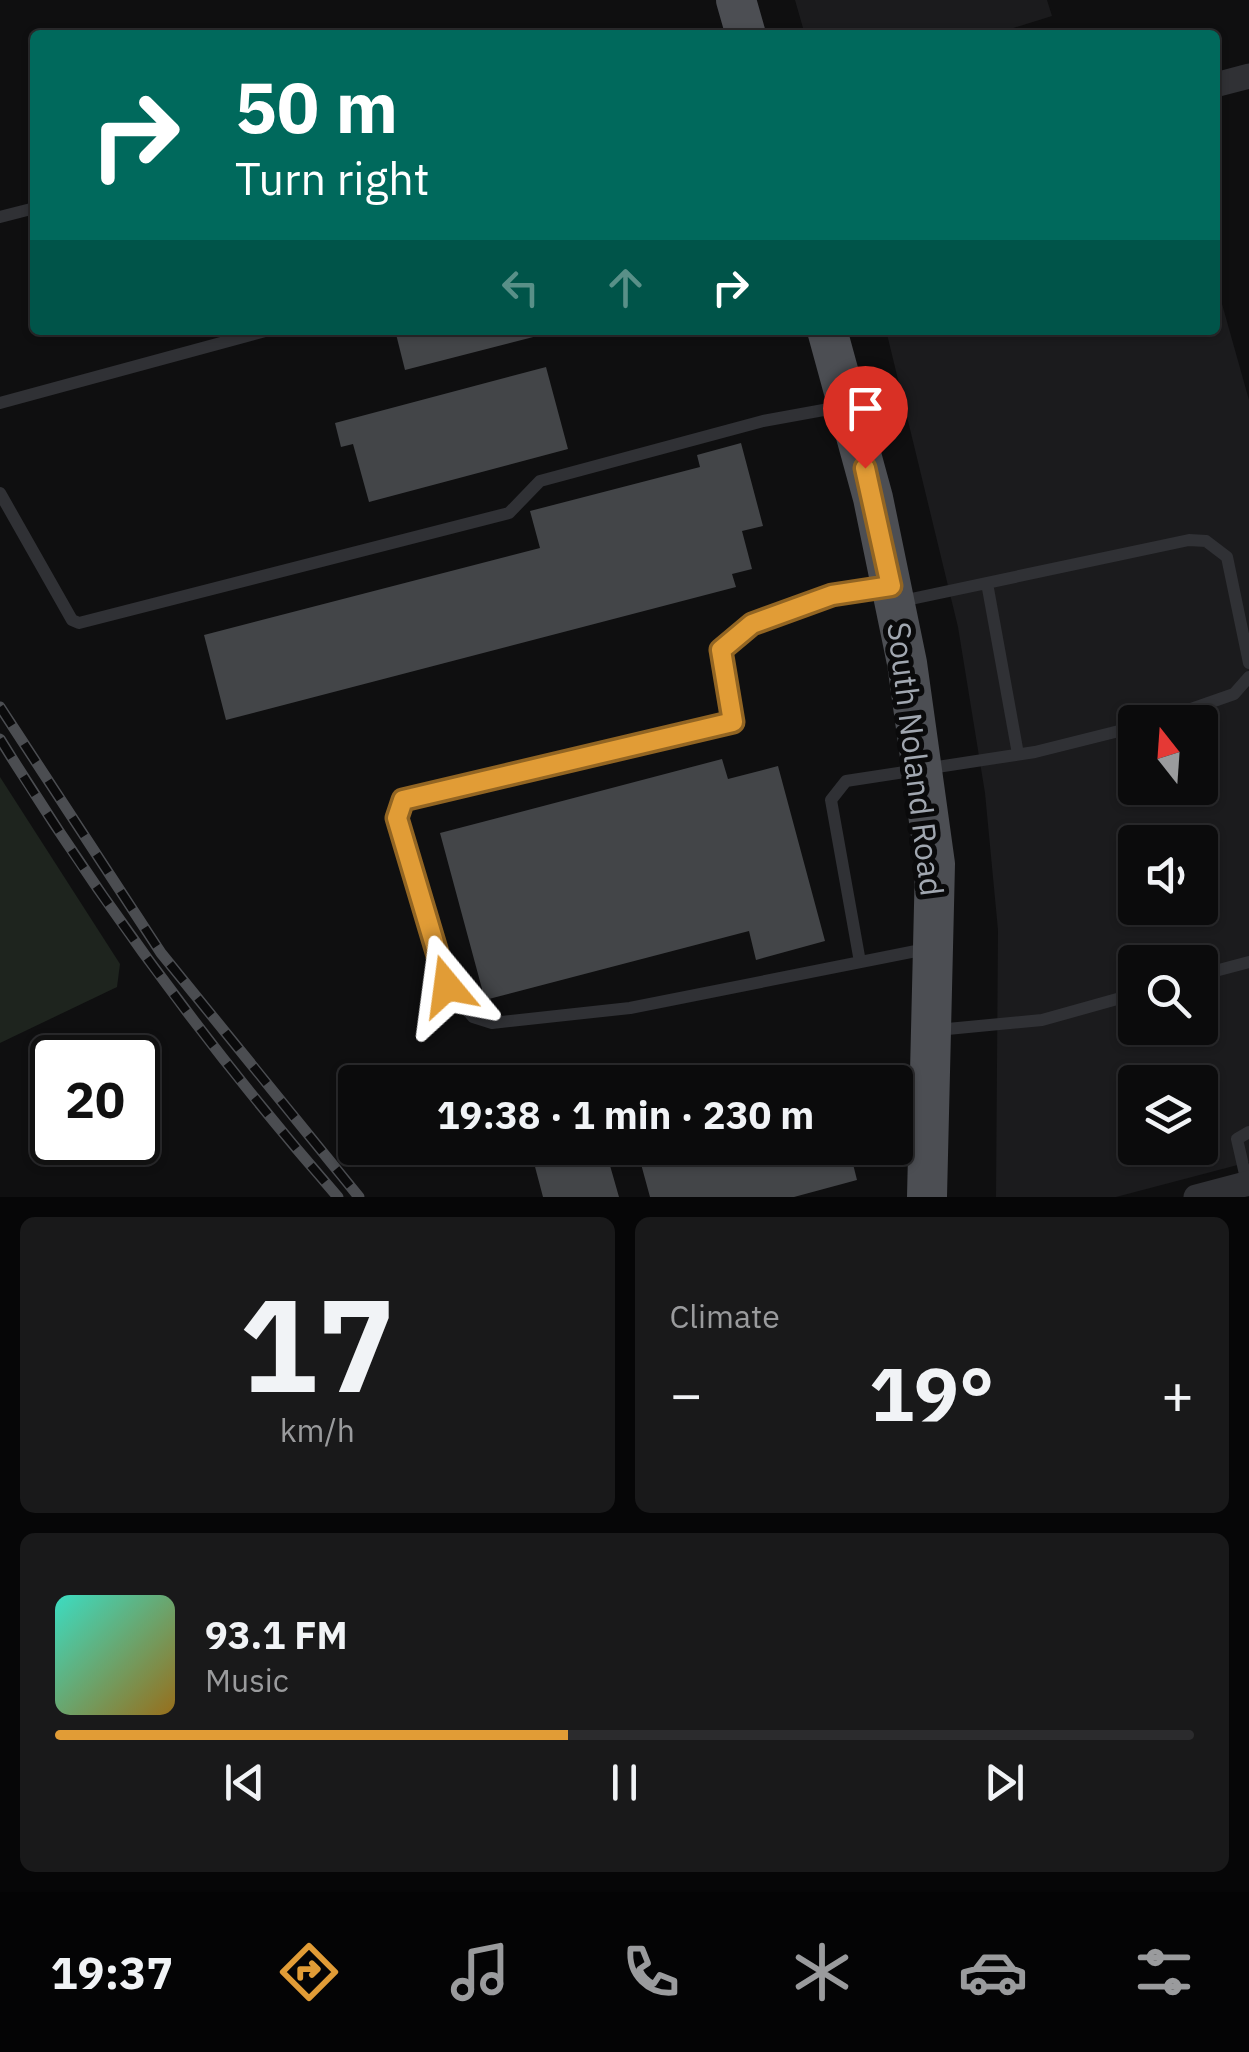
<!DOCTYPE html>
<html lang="en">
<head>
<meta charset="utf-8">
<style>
	:root { --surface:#0b0b0c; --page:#19191a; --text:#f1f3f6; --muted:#9a9b9d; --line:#2b2b2d; --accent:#e19c36 }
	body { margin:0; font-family:"IBM Plex Sans",sans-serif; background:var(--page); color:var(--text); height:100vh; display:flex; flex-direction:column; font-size:38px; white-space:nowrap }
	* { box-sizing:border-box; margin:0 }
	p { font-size:32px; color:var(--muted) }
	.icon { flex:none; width:55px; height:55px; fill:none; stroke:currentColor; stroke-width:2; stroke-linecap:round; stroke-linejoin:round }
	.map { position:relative; height:1197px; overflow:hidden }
	.panel { display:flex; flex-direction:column; gap:20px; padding:20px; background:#060607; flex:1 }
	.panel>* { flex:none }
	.hud { position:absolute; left:30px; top:30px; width:1190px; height:305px; border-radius:10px; box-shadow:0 2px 8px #0004,0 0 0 2px var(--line); background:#00695c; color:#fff; overflow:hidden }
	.needle { width:65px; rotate:343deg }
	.fabs { position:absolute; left:1118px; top:705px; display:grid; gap:20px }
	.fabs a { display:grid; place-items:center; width:100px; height:100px; border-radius:10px; background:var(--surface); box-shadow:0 2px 8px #0004,0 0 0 2px var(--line); font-size:50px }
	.speed { position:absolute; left:30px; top:1035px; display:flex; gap:20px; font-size:50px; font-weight:700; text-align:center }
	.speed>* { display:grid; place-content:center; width:130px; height:130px; border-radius:50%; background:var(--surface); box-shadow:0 2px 8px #0004,0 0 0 2px var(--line); line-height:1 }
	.speed .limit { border:5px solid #111; border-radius:15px; background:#fff; color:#111 }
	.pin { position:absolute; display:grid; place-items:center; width:85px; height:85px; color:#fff; margin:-102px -42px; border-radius:50% 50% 50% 0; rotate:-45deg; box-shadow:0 0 10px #0007 }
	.pin .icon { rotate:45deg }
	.me { position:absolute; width:110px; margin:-55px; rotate:344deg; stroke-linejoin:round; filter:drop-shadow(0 0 8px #0008) }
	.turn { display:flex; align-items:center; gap:35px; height:210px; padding:0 40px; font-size:45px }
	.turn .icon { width:130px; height:130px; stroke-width:2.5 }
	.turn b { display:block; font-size:70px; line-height:85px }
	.lanes { display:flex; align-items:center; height:95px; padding:0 40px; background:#0003; justify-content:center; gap:50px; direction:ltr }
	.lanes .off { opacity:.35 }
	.big { font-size:75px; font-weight:800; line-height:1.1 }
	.panel .tile { flex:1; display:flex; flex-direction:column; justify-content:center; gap:15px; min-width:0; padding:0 35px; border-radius:15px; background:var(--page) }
	.panel .dial { align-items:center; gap:0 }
	.dial b { font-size:130px; line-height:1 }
	.song { display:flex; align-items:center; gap:30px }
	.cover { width:120px; height:120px; border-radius:15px; background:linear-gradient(135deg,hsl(170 70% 55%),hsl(40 70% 35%)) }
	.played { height:10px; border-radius:5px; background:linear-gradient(90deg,var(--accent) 45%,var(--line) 45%) }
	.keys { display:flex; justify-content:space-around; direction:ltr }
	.heat { display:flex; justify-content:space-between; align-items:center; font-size:55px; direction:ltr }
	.panel .tiles { flex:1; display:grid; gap:20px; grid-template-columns:1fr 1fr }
	.tile:last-child { grid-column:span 2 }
	.trip { position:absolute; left:338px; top:1065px; width:575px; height:100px; border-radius:10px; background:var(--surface); box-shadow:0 2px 8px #0004,0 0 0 2px var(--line); font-weight:800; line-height:100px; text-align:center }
	.tab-bar { display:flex; height:160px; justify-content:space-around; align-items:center; background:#040405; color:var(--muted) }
	.tab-bar .icon { width:70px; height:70px }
	.tab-bar .on { color:var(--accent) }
	.tab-bar b { font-size:45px; color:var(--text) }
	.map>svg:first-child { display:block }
</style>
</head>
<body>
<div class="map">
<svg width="1249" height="1197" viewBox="0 0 1249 1197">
	<rect width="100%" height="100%" fill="#0f0f10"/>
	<!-- built -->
	<path fill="#1b1b1d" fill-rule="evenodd" d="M795,0H1047L1052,16L991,35H805Z
		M1215,279L1249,400V1162L1116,1197H996L998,930L985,793L958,627L886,330H1215ZM1135,722H1200V788H1135ZM1135,842H1200V908H1135ZM1135,962H1200V1028H1135ZM1135,1082H1200V1148H1135Z"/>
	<!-- green -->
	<path fill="#1e241e" d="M0,777L120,964L117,987L0,1043Z"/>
	<!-- building -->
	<path fill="#434548" d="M395,330H539L541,335L405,370Z
		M546,367L568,449L369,502L353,444L341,447L335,423Z
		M741,443L763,526L742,531L752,569L732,574L736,587L226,720L204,635L540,548L530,511L700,467L697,455Z
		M722,759L728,779L778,766L825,941L756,960L749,931L485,1000L440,833Z
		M530,1148H605L619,1197H543Z
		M704,1148H849L857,1180L794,1197H650L641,1164Z"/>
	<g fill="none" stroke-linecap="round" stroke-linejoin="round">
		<!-- service -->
		<path stroke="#303135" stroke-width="12" d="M0,217L35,208
			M0,403L269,330
			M0,493L72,620L79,623L509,513L540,481L763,421L840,407
			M987,583L1018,754
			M884,587L833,595L752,624L721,650L733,722L430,792L403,801L397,818L447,986L473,1017L492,1023L630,1008L926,949
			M897,602L1189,540L1206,541L1227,557L1249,663
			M1154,722L1234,694L1249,677
			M860,962L831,800L846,781L1035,752L1135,727
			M1200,975L1249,962
			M937,1030L1042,1020L1135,994
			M1247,1183L1237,1139L1249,1132"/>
		<!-- minor -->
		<path stroke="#303135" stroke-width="25" d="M1215,85L1249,76
			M1196,1197L1249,1183"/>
		<!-- primary -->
		<path stroke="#4c4e53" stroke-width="40" d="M736,0L746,35
			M827,330L873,498L907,663L935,864L927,1197"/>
		<!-- rail casing -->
		<g stroke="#4b4d51" stroke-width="11">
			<path id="rail" d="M0,707L161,953L359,1197
				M0,739C100,901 213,1054 338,1197"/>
		</g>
		<!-- rail -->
		<use href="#rail" stroke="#0a0a0b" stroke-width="8" stroke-dasharray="22" stroke-linecap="butt"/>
	</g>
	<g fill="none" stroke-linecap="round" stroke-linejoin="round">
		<!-- route casing -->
		<g stroke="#926523" stroke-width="25">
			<path id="route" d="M447,986L397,818L403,800L733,722L721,650L752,624L832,595L891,586L865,468"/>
		</g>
		<!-- route -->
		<use href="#route" stroke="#e19c36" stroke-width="18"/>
	</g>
	<g text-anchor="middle" stroke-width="10" stroke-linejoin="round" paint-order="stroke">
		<!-- street labels -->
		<g font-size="32" fill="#a1a7b0" stroke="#0a0a0b">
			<text transform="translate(915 759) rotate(83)" y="11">South Noland Road</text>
		</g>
	</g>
</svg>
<div class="fabs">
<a><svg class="needle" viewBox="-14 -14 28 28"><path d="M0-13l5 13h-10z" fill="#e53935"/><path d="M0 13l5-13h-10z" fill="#9a9b9d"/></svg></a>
<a><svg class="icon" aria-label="sound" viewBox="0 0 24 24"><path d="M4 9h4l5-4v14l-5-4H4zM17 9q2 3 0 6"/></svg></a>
<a><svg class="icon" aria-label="search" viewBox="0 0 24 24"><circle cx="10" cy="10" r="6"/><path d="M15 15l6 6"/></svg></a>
<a><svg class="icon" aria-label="layers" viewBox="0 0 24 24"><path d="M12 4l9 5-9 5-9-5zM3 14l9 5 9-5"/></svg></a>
</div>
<div class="speed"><div class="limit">20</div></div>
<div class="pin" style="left:865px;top:468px;background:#d93025"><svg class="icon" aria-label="arrive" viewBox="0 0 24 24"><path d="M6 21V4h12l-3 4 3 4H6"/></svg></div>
<svg class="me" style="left:447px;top:986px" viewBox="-20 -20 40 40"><path d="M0-17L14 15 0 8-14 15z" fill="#e19c36" stroke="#fff" stroke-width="4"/></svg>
<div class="trip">19:38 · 1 min · 230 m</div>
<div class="hud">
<div class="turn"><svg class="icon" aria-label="right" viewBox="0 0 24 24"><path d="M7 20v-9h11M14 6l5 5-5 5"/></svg><div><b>50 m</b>Turn right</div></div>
<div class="lanes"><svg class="icon off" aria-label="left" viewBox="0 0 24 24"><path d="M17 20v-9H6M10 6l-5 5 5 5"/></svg><svg class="icon off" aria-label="ahead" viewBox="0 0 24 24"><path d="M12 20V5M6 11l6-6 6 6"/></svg><svg class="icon" aria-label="right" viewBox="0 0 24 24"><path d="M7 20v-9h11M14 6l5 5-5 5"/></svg></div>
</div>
</div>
<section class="panel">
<div class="tiles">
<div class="tile dial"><b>17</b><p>km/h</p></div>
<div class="tile"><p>Climate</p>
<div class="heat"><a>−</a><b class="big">19°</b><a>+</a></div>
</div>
<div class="tile">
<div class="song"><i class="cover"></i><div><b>93.1 FM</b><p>Music</p></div></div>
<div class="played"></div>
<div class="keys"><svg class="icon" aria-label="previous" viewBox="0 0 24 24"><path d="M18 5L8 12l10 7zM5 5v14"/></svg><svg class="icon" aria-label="pause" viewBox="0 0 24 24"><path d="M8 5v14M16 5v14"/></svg><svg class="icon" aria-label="next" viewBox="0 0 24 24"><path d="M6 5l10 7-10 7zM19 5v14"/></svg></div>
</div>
</div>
</section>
<nav class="tab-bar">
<b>19:37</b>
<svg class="icon on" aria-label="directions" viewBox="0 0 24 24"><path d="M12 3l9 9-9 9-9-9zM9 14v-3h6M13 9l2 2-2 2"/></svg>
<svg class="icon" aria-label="music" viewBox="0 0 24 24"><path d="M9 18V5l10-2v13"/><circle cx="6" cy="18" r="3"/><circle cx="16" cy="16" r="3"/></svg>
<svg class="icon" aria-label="phone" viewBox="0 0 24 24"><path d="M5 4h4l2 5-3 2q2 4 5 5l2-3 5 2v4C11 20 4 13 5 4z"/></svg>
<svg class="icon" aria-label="climate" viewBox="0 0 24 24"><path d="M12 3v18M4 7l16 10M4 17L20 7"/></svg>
<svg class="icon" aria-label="car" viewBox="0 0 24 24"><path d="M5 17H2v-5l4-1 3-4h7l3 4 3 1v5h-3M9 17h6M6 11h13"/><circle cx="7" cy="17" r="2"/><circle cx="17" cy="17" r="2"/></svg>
<svg class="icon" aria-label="filters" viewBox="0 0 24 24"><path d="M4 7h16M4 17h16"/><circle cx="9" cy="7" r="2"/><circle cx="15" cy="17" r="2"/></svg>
</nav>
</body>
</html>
